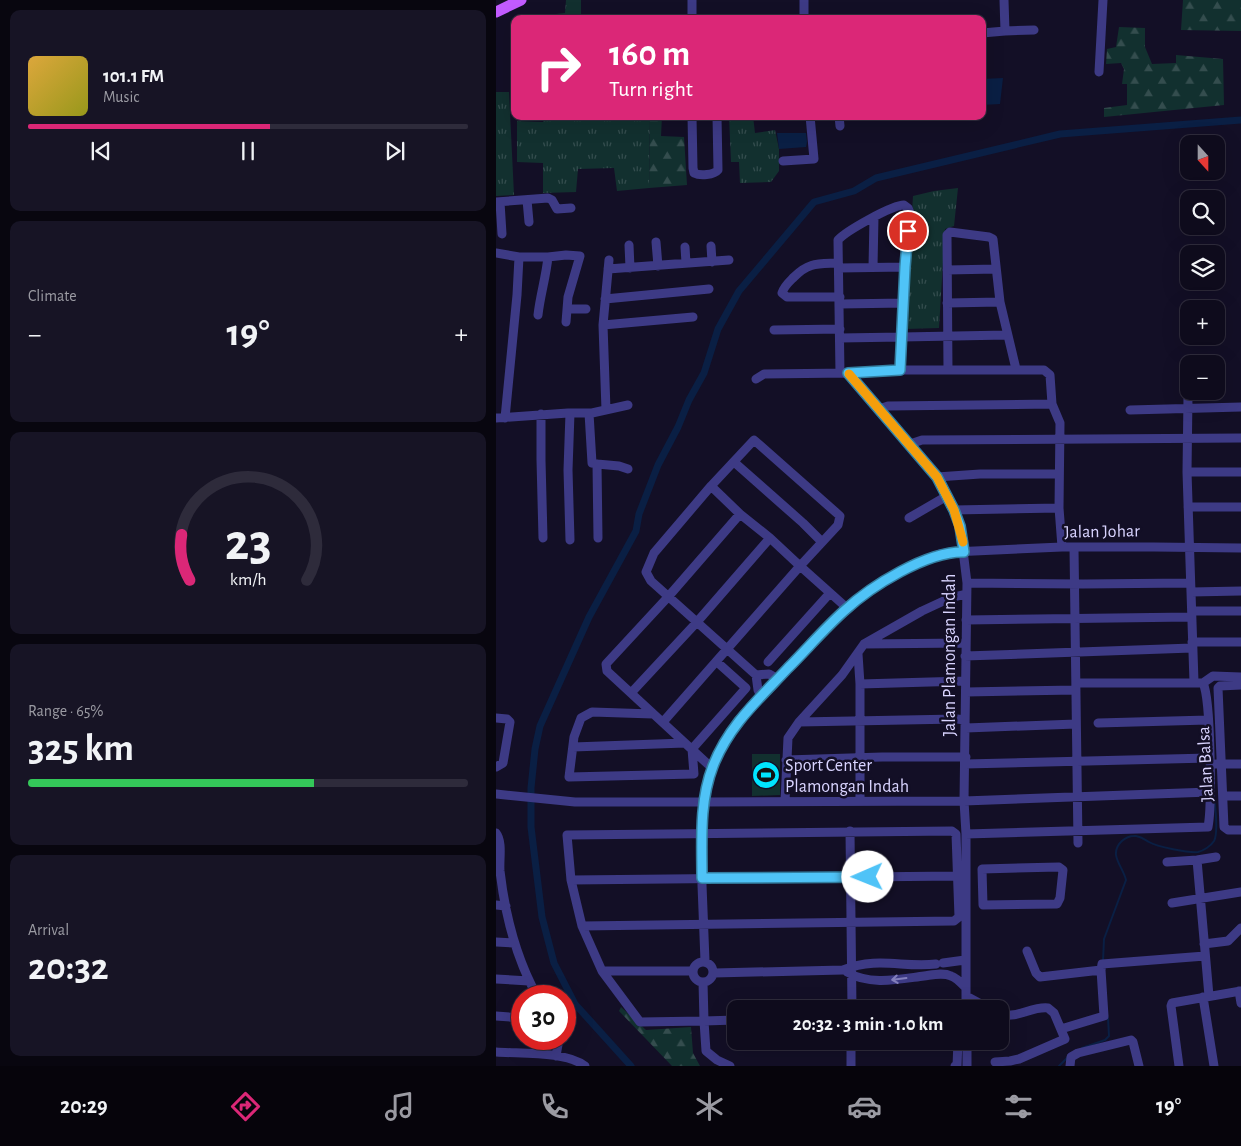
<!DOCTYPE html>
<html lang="en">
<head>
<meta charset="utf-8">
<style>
	:root { --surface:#0e0b1c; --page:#171425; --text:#f1f3f6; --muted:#9b9ba3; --line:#2e2b3b; --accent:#db2777 }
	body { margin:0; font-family:"Alegreya Sans",sans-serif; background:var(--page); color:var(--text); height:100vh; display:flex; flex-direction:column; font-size:19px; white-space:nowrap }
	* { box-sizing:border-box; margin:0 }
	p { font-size:16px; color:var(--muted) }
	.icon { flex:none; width:28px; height:28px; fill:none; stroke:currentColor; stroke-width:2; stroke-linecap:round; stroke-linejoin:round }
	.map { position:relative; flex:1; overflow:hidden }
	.details { display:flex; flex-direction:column; gap:10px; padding:10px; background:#08060f; width:496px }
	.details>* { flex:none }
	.banner { position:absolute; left:15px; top:15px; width:475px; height:105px; border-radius:10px; box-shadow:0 5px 20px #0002,0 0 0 1px var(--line); background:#db2777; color:#fff; overflow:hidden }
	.needle { width:32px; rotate:159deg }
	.fabs { position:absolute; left:684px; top:135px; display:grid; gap:10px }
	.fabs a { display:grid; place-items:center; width:45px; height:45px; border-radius:10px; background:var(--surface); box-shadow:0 5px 20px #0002,0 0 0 1px var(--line); font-size:25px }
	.speed { position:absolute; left:15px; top:985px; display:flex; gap:10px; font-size:25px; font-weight:700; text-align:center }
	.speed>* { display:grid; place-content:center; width:65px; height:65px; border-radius:50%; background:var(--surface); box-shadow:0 5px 20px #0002,0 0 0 1px var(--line); line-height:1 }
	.speed .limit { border:8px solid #d22; background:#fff; color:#111 }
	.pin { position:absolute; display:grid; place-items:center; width:42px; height:42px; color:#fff; margin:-21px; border:2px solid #fff; border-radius:50%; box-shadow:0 1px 5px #0007 }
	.me { position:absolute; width:55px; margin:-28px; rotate:269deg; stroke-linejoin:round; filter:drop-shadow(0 0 4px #0008) }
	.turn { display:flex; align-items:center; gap:18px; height:105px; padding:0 15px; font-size:22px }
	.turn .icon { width:65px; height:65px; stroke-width:2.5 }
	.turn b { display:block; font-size:35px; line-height:42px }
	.big { font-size:38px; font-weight:700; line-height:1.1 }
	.details .tile { flex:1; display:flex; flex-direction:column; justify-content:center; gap:8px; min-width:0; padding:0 18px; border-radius:10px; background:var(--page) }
	.details .dial { align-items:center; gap:0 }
	.dial svg { height:130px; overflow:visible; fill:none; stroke:var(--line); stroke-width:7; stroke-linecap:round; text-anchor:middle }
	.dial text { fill:var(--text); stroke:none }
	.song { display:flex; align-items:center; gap:15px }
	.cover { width:60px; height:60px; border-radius:8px; background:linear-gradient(135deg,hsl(40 70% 55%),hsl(60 70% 35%)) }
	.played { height:5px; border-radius:2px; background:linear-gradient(90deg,var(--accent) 55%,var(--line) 55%) }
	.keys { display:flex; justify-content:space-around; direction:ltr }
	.heat { display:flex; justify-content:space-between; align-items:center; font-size:28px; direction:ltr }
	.charge { height:8px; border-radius:4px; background:linear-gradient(90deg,#34c759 65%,var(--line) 0) }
	.trip { position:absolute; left:231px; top:1000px; width:282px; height:50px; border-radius:10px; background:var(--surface); box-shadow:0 5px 20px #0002,0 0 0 1px var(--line); font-weight:700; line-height:50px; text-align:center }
	.tabs { display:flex; height:80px; justify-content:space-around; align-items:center; background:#06040b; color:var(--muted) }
	.tabs .icon { width:35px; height:35px }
	.tabs .active { color:var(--accent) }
	.tabs b { font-size:22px; color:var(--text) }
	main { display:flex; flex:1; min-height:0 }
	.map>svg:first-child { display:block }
</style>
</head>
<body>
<main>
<section class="details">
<div class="tile">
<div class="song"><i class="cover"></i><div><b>101.1 FM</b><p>Music</p></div></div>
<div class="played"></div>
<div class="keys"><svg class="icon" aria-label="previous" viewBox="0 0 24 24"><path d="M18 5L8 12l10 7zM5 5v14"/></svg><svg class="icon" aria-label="pause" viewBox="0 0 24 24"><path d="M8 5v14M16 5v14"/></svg><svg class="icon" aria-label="next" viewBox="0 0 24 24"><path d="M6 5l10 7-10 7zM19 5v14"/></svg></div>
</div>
<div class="tile"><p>Climate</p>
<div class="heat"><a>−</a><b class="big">19°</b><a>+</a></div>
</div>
<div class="tile dial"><svg viewBox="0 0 100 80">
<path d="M14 69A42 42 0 1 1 86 69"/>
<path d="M14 69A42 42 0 0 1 9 41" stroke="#db2777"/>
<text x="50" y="56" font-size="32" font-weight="700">23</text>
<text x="50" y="72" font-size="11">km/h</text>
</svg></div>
<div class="tile"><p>Range · 65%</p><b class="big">325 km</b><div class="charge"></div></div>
<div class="tile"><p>Arrival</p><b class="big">20:32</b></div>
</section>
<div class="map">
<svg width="745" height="1066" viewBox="0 0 745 1066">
	<defs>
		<pattern id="grass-tufts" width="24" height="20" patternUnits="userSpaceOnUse" patternTransform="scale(1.25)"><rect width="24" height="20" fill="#12302f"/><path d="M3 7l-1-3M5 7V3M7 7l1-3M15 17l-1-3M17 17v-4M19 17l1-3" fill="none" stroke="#344d4e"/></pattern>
		<pattern id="forest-firs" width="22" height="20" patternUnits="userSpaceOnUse" patternTransform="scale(1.25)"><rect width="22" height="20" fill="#12302f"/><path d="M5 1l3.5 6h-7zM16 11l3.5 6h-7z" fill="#344d4e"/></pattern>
	</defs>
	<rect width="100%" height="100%" fill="#130f26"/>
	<!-- grass -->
	<path fill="url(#grass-tufts)" d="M70,0H85V18L140,19H60V14L69,13Z
		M0,92H13L18,195L0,196Z
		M48,116H154L153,188L121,191L118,168L82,169L80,192L47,193V163L21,162V121L47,122Z
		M233,116H257L259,133L279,130L283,149V171L275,182L244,183L243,162H235Z
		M462,188L458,226L449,229L443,328L409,329L417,196L438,191Z"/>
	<!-- forest -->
	<path fill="url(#forest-firs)" d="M687,0H745V31L685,30Z
		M623,27L649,28V47L656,64L680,63V55L727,59L728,105L608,117V108L631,105V84H626L628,69L625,63L610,64L611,49L620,47Z
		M154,116H166L165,136L188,137L191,185L153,188Z
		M125,1007L150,1030L195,1027L197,1053L204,1066H176L123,1011Z"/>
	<!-- garden -->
	<path fill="#12302f" d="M256,754H284V795L256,796Z"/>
	<!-- water -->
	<path fill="#0a1f44" d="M507,78L504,104L486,105V79Z
		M281,133H310L311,142L310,147L283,149Z"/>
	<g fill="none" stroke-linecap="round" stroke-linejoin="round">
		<!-- stream -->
		<path stroke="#0a1f44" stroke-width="2" d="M607,961L608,939L630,880C628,871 621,863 620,855C619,844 630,835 640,836C646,837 648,839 653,842C661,847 693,853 702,852C707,851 715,846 718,841C723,832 719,807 718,796
			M586,1048L609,1040L613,1036L612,1018
			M563,1066L572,1057"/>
		<!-- canal -->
		<path stroke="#0a1f44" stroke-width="7" d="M135,1066L79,1004L58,963L46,917L35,827V788L39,749L44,726L93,617L140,531L143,514L162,465L182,427L193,400L208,373L222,329L243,291L318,202L358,191L380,178L564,134L745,120"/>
		<!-- minor -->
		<path stroke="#3d3a85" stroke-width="9" d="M196,0V19
			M308,0V19
			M509,31L538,30
			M486,33L509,31L508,0
			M603,72L607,0
			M196,116L197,168L198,173C204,176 218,175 222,170L221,116
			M343,116L344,126
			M287,161L318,159L314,116
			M31,200L33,222
			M0,202L52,198L56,200L61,209L75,208
			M4,202L6,234
			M160,242L162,266
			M133,245L134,268
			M215,246L216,262
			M189,247L190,263
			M0,253L23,257L21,295L9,418
			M23,257H52L70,255L84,256L72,297L70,322
			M342,263C322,264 313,262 298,277C293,282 288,286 286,293L291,297H344
			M377,267L378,217
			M343,268L409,267
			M112,269L233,260
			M451,270L500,269
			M109,299L213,289
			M451,303L504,302
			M344,304L408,303
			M71,309H90
			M42,315C44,296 50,277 52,257
			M107,325L197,317
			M278,330L344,329
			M520,369L504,302L497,239L493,237L454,232L451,235L452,370H548L554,375L556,404L564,423L563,508L566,547
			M404,370L406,337L511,335
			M344,373L342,240C350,231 396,205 408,205L412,208L414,213L409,267L406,337L344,338
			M352,373L404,370H452
			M260,379L268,374L352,373L441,477L458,510L464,526L471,583L468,801L470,834V1009
			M692,396L691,472L698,682
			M383,409L392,406L556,404
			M110,410L107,325L113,260
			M634,410L745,407
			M74,413L72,470L74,540
			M93,413L96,463L101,464L102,538
			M45,414V460L47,538
			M0,418L72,413H96L132,405
			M414,444L426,440L745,438
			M238,462L307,523L326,542
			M101,464L123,466L132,469
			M691,472H745
			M441,477L484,474H563
			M215,486L244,514
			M692,507H745
			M458,510L563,508
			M413,518L451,496
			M578,548L582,843
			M471,583L587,584L694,583
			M695,592L745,591
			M696,611H745
			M470,620L695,617
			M696,642H745
			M368,644L469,643
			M362,654L364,684V801
			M469,656L696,648
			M272,662L334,593
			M260,675L262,690L265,696
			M282,679L273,674L260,675L155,581L150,572L158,553L215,486L258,440L344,516L342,525L304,566L351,608
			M707,683L717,676L745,677
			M364,684L469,681
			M745,685L724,686L722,688L728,827L732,830H745
			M470,692L580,690
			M135,693L201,622L274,538L304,566L167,722
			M157,714L96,712L85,718L78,737L73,777L198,774L196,749L250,688L221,662
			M0,718L11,719L14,722L7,763L0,767
			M303,722L461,719L469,720
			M602,723L712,720
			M470,728L580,724
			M77,747L189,743
			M290,760L386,757H470
			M469,764L713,758
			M720,764H745
			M216,768L111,671L110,664L172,597L244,514L274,538
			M0,794L79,802H208L468,801L714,792
			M727,796H745
			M289,801L292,738L303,722L346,675L368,644L426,611L454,598L470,594
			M354,831L356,1009
			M0,833C7,842 3,860 4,871C9,914 20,958 41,996
			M470,834L712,827C716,807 715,699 707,683H580
			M701,860L713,996
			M671,862L701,860L720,857
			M563,867L567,870L564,898L561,904L487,905L486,869Z
			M75,880L461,876
			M676,903L745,892
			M0,905L10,906
			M86,926L458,921L463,917L460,834L456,831L71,835L75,880L86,926L106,971H197
			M0,942L18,943
			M708,944L732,941L745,928
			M531,951L540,973L544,977L605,970
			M209,961L206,885V813L216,768L232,735L252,710L348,610L378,588L421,563L444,554L457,552L566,547H658L745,548
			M197 972a10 10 0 1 1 20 0a10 10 0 1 1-20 0Z
			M447,963L469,960
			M106,971L144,1022L208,1021L210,1051L221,1060L234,1066
			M351,972C374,986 404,979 428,976C436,975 447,972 455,976C461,978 466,984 470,988
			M218,973L347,970C382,956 407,968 440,964
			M0,979L33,981
			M207,982L208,1021L240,1020
			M743,991L745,1003
			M470,996L494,1009
			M707,997L718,1066
			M0,1016L26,1018
			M565,1029L608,1016L605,970L606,964L709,956
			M471,1041V1066
			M0,1052C25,1054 70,1051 89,1066
			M60,1056L63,1039
			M499,1062L514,1061L523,1059L569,1039L558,1013L552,1008C536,1006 521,1019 505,1014
			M355,1066V1041
			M459,1066H461L462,1041
			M574,1066L575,1057L582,1053L635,1040L637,1042L643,1066
			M683,1066L675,1006L676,1003L745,991"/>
		<!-- major -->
		<path stroke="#c25bff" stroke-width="11" d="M0,12L25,0"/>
	</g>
	<!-- one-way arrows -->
	<defs><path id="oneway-shaft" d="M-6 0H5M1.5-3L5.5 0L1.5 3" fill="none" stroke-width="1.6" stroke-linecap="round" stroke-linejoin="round" transform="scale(1.25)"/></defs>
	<use stroke="#837fbc" href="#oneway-shaft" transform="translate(403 979) rotate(173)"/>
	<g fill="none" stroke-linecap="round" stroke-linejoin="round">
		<!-- route casing -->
		<g stroke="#337fa1" stroke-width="12">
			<path id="route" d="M372,877L206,878C206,841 203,802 217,766C233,725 263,699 292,668C311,649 328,629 348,611C375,586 431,551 468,552L464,526L458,510L441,477L352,373L404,370L409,267L412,231"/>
		</g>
		<!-- route -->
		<use href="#route" stroke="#4fc3f7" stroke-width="9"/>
		<!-- slow -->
		<path stroke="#f59e0b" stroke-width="9" d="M353,374L441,477L458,510L467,542"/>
	</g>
	<!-- icons -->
	<defs>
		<g id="stadium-disc" transform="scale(1.4375)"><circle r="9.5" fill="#00e5ff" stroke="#130f26"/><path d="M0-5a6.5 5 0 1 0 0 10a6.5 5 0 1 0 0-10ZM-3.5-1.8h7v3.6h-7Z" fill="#111"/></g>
	</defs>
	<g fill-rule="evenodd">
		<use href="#stadium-disc" x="270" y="775"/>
	</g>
	<g text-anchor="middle" stroke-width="5" stroke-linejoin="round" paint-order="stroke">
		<!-- street labels -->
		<g font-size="18" fill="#d9d4ff" stroke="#130f26">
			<text transform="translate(606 531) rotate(-1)" y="6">Jalan Johar</text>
			<text transform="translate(453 655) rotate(-90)" y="6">Jalan Plamongan Indah</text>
			<text transform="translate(709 764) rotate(-93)" y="6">Jalan Balsa</text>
		</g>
		<!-- poi labels -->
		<g font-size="18" fill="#d9d4ff" stroke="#130f26" text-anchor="start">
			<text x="289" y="771">Sport Center<tspan x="289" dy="21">Plamongan Indah</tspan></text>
		</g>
	</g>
</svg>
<div class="fabs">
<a><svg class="needle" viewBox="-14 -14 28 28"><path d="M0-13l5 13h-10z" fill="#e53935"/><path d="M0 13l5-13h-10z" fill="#9b9ba3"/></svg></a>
<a><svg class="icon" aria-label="search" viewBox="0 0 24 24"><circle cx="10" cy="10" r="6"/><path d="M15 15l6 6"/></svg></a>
<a><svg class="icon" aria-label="layers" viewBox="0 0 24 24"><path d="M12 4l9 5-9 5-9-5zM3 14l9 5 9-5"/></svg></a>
<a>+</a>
<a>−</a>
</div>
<div class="speed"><div class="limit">30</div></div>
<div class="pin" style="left:412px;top:231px;background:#d93025"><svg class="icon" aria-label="arrive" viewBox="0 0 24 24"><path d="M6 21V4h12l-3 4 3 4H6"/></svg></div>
<svg class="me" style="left:372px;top:877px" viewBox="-20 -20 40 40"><circle r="19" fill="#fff"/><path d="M0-13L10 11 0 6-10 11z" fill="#4fc3f7"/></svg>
<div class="trip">20:32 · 3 min · 1.0 km</div>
<div class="banner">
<div class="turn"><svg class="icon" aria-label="right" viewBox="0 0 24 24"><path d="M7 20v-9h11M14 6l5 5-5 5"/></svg><div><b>160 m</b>Turn right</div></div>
</div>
</div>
</main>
<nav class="tabs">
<b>20:29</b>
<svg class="icon active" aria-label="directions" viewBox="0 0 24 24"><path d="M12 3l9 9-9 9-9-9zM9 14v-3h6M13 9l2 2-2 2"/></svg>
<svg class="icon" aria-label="music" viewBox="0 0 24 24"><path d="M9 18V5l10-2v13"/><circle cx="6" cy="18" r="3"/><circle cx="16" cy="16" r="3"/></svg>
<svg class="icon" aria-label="phone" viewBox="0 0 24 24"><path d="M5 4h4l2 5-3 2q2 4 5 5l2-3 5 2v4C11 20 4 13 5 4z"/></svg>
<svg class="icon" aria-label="climate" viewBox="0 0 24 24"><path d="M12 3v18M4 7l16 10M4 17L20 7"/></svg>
<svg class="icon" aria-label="car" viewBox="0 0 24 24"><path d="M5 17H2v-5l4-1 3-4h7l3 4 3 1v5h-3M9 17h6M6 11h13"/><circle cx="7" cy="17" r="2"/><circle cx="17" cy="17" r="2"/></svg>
<svg class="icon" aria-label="filters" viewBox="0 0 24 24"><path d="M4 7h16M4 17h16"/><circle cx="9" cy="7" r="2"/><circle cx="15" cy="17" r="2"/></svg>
<b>19°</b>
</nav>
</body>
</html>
